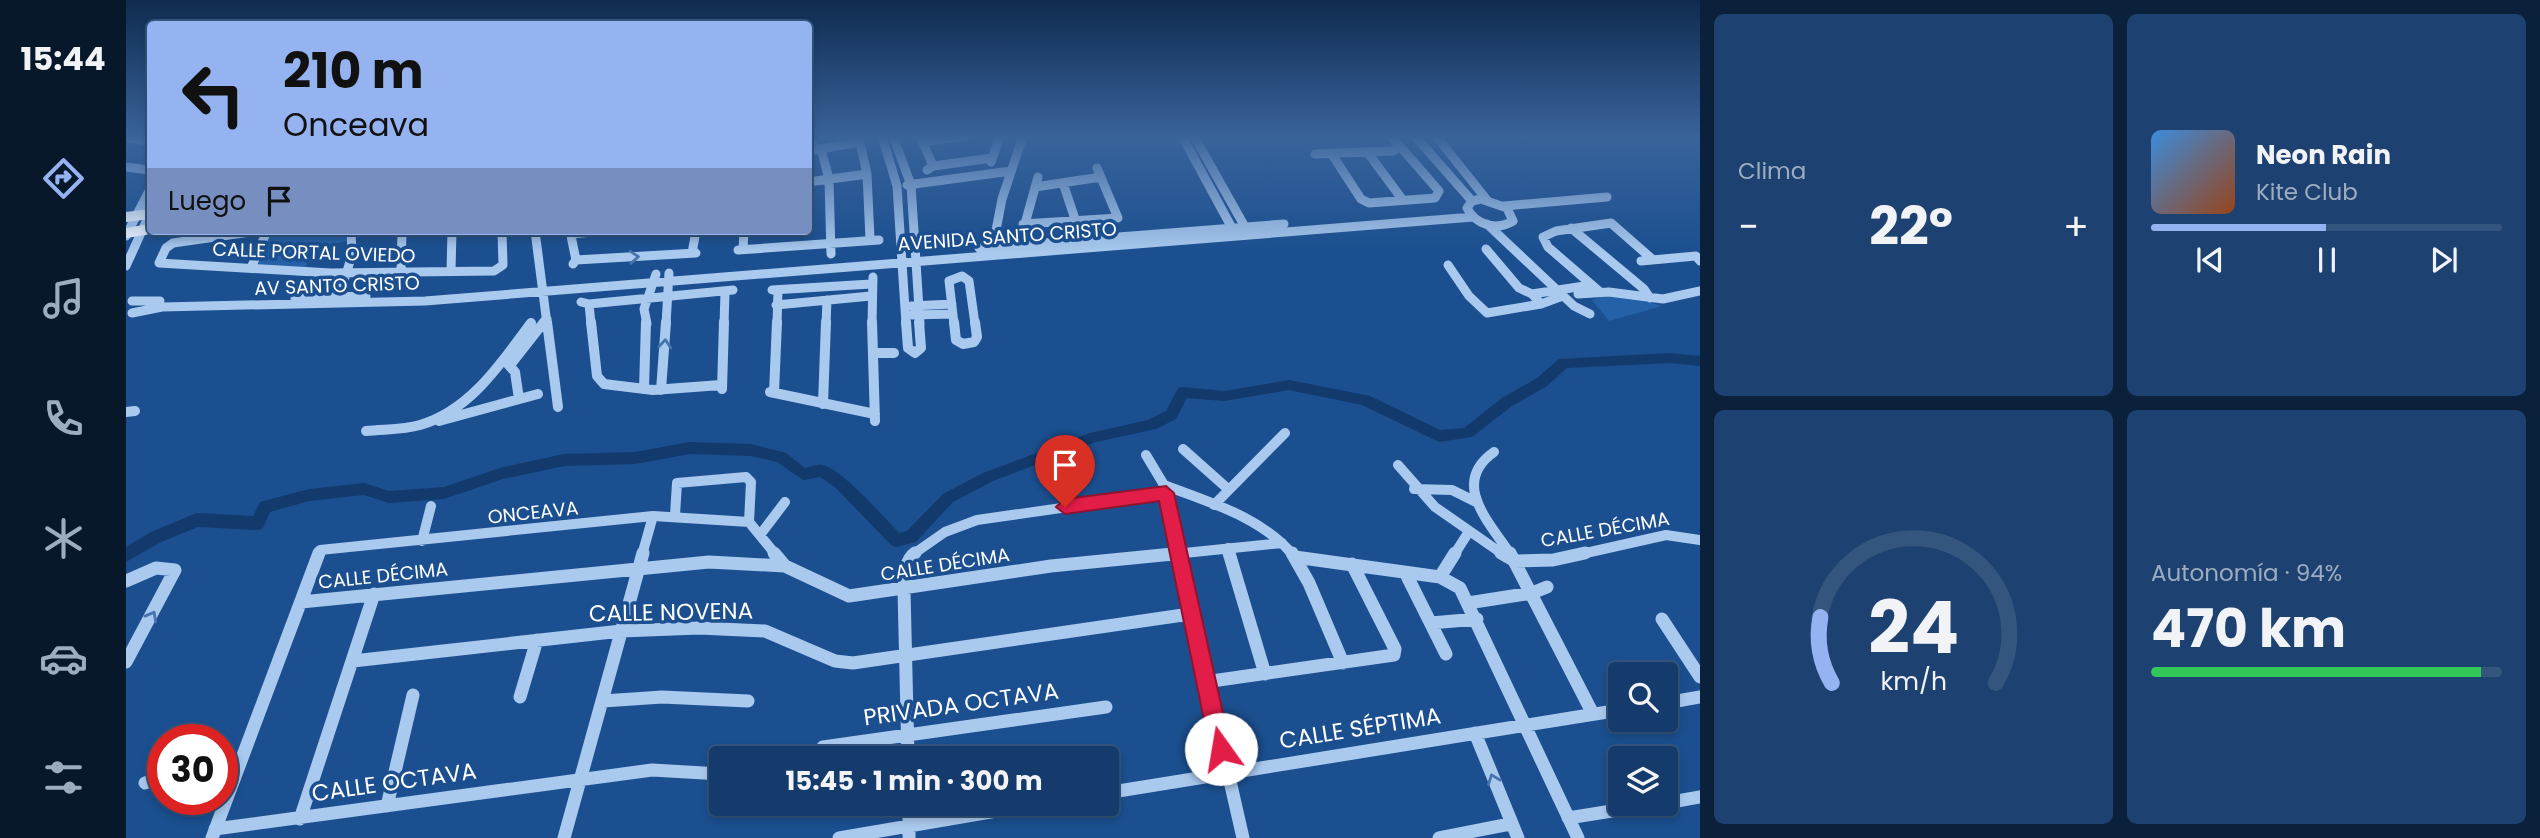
<!DOCTYPE html>
<html lang="es">
<head>
<meta charset="utf-8">
<style>
	:root { --surface:#143b6b; --page:#1d4271; --text:#f1f3f6; --muted:#9dadc1; --line:#33557e; --accent:#95b2f1 }
	body { margin:0; font-family:Poppins,sans-serif; background:var(--page); color:var(--text); height:100vh; display:flex; flex-direction:column; font-size:26px; white-space:nowrap }
	* { box-sizing:border-box; margin:0 }
	p { font-size:23px; color:var(--muted) }
	.icon { flex:none; width:38px; height:38px; fill:none; stroke:currentColor; stroke-width:2; stroke-linecap:round; stroke-linejoin:round }
	.map { position:relative; flex:1; overflow:hidden }
	.side { display:flex; flex-direction:column; gap:14px; padding:14px; background:#0b203b; width:840px }
	.side>* { flex:none }
	.guide { position:absolute; left:21px; top:21px; width:665px; height:214px; border-radius:7px; box-shadow:0 4px 10px #0003,0 0 0 2px var(--line); background:#95b2f1; color:#111; overflow:hidden }
	.tools { position:absolute; left:1482px; top:662px; display:grid; gap:14px }
	.tools a { display:grid; place-items:center; width:70px; height:70px; border-radius:7px; background:var(--surface); box-shadow:0 4px 10px #0003,0 0 0 2px var(--line); font-size:35px }
	.speed { position:absolute; left:21px; top:724px; display:flex; gap:14px; font-size:35px; font-weight:700; text-align:center }
	.speed>* { display:grid; place-content:center; width:91px; height:91px; border-radius:50%; background:var(--surface); box-shadow:0 4px 10px #0003,0 0 0 2px var(--line); line-height:1 }
	.speed .limit { border:10px solid #d22; background:#fff; color:#111 }
	.pin { position:absolute; display:grid; place-items:center; width:60px; height:60px; color:#fff; margin:-72px -30px; border-radius:50% 50% 50% 0; rotate:-45deg; box-shadow:0 0 7px #0007 }
	.pin .icon { rotate:45deg }
	.me { position:absolute; width:77px; margin:-38px; rotate:347deg; stroke-linejoin:round; filter:drop-shadow(0 0 5px #0008) }
	.turn { display:flex; align-items:center; gap:24px; height:147px; padding:0 21px; font-size:32px }
	.turn .icon { width:91px; height:91px; stroke-width:2.5 }
	.turn b { display:block; font-size:49px; line-height:60px }
	.then { display:flex; align-items:center; height:66px; padding:0 21px; background:#0003; gap:14px; font-size:26px }
	.big { font-size:52px; font-weight:700; line-height:1.1 }
	.side .card { flex:1; display:flex; flex-direction:column; justify-content:center; gap:10px; min-width:0; padding:0 24px; border-radius:10px; background:var(--page) }
	.side .dial { align-items:center; gap:0 }
	.dial svg { height:182px; overflow:visible; fill:none; stroke:var(--line); stroke-width:7; stroke-linecap:round; text-anchor:middle }
	.dial text { fill:var(--text); stroke:none }
	.song { display:flex; align-items:center; gap:21px }
	.cover { width:84px; height:84px; border-radius:10px; background:linear-gradient(135deg,hsl(210 70% 55%),hsl(20 70% 35%)) }
	.played { height:7px; border-radius:4px; background:linear-gradient(90deg,var(--accent) 50%,var(--line) 50%) }
	.keys { display:flex; justify-content:space-around; direction:ltr }
	.heat { display:flex; justify-content:space-between; align-items:center; font-size:38px; direction:ltr }
	.charge { height:10px; border-radius:5px; background:linear-gradient(90deg,#34c759 94%,var(--line) 0) }
	.side .tiles { flex:1; display:grid; gap:14px; grid-template-columns:repeat(2,1fr) }
	.trip { position:absolute; left:583px; top:746px; width:410px; height:70px; border-radius:7px; background:var(--surface); box-shadow:0 4px 10px #0003,0 0 0 2px var(--line); font-weight:700; line-height:70px; text-align:center }
	main { display:flex; flex:1; min-height:0 }
	.menu { display:flex; flex-direction:column; width:126px; justify-content:space-around; align-items:center; background:#08182b; color:var(--muted) }
	.menu .icon { width:49px; height:49px }
	.menu .current { color:var(--accent) }
	.menu b { font-size:32px; color:var(--text) }
	.map>svg:first-child { display:block }
</style>
</head>
<body>
<main>
<nav class="menu">
<b>15:44</b>
<svg class="icon current" aria-label="directions" viewBox="0 0 24 24"><path d="M12 3l9 9-9 9-9-9zM9 14v-3h6M13 9l2 2-2 2"/></svg>
<svg class="icon" aria-label="music" viewBox="0 0 24 24"><path d="M9 18V5l10-2v13"/><circle cx="6" cy="18" r="3"/><circle cx="16" cy="16" r="3"/></svg>
<svg class="icon" aria-label="phone" viewBox="0 0 24 24"><path d="M5 4h4l2 5-3 2q2 4 5 5l2-3 5 2v4C11 20 4 13 5 4z"/></svg>
<svg class="icon" aria-label="climate" viewBox="0 0 24 24"><path d="M12 3v18M4 7l16 10M4 17L20 7"/></svg>
<svg class="icon" aria-label="car" viewBox="0 0 24 24"><path d="M5 17H2v-5l4-1 3-4h7l3 4 3 1v5h-3M9 17h6M6 11h13"/><circle cx="7" cy="17" r="2"/><circle cx="17" cy="17" r="2"/></svg>
<svg class="icon" aria-label="filters" viewBox="0 0 24 24"><path d="M4 7h16M4 17h16"/><circle cx="9" cy="7" r="2"/><circle cx="15" cy="17" r="2"/></svg>
</nav>
<div class="map">
<svg width="1574" height="838" viewBox="0 0 1574 838">
	<rect width="100%" height="100%" fill="#1b4f8f"/>
	<!-- green -->
	<path fill="#2461a8" d="M154,231H219L221,241L183,249L180,269L131,265L145,233Z
		M1477,296L1513,299L1536,306L1483,321L1466,300Z"/>
	<g fill="none" stroke-linecap="round" stroke-linejoin="round">
		<!-- river -->
		<path fill="#123a6d" fill-rule="evenodd" d="M1543,353L1574,356V366L1543,363L1441,368L1421,386L1386,406L1346,437L1313,442L1236,405L1163,390L1098,401L1061,398L1050,419L1030,429L970,442L867,481L827,502L790,542L770,547L765,545L709,487L694,477L677,480L651,462L625,456L564,454L509,464L438,466L377,479L318,499L263,503L238,495L183,501L144,512L137,528L132,530L72,527L35,542L0,562V547L25,532L66,515L71,513L127,516L134,502L183,489L238,483L263,491L318,487L377,467L438,454L509,452L564,442L625,444L660,453L679,468C684,467 691,464 696,465C714,467 759,518 773,533L781,531L817,494L857,473L964,433L1022,420L1040,411L1052,388L1057,387L1098,391L1163,380L1244,396L1314,430L1338,428L1376,398L1411,378L1433,359Z"/>
		<!-- minor-far2 -->
		<path stroke="#a9c9ee" stroke-width="9" d="M685,136L688,150
			M756,136L771,186L780,324
			M767,136L785,185L794,324
			M1056,136L1106,228
			M1068,136L1119,227
			M1265,136L1313,191L1309,198L1243,203L1235,199L1207,156L1211,153L1267,151L1273,147
			M1289,136L1346,201
			M1310,136L1361,200
			M0,138L24,141
			M733,138L741,174L744,239
			M795,138L807,166
			M797,142L840,136
			M695,149L703,179L705,254
			M682,151L734,142
			M1242,153L1276,199
			M1189,154L1211,153
			M865,162L874,136
			M0,167L24,170
			M801,170L807,166L866,158
			M682,182L741,174
			M937,183L950,222
			M781,185L885,171
			M909,187L975,177
			M1355,199L1381,208L1387,221C1370,231 1350,225 1341,208L1346,201Z
			M1378,206L1481,197
			M897,224L992,218L971,168
			M1361,224L1448,306L1464,314
			M1445,228L1518,289L1524,298
			M131,231L47,243L40,248L33,263L205,273L368,271L377,265L376,231
			M409,231L421,324
			M444,231L450,260L447,264
			M444,234L480,231
			M0,236L24,189
			M895,238L912,177
			M853,248L1158,224
			M617,249L618,231
			M1360,249L1393,288L1406,294L1415,304
			M612,250L753,240
			M866,251L876,199L897,136
			M566,253L570,231
			M450,260L570,253
			M1515,261L1570,256L1574,261
			M1322,265L1343,296L1361,313L1415,304L1434,297
			M0,266L24,213
			M125,268L141,231
			M325,271L326,231
			M275,273L276,231
			M216,287L226,255L225,231
			M646,290L745,284
			M1474,292L1422,247L1417,237L1430,231L1485,223L1526,259
			M1406,294L1465,285
			M1452,294L1483,292L1537,299L1574,291
			M169,298L240,296
			M6,301H34
			M455,302L463,304L607,290
			M463,304L465,324
			M650,305L745,296
			M785,306L826,304
			M6,313L36,307L299,301L1347,217
			M786,315L827,314
			M417,324L421,319
			M521,324L518,309L530,274
			M540,324L543,273
			M598,324L599,293
			M651,324L652,290
			M700,324L701,300
			M746,324L747,277
			M828,324L823,281L836,276L843,281L849,324"/>
		<!-- minor-far1 -->
		<path stroke="#a9c9ee" stroke-width="10" d="M421,322L432,407
			M465,322L471,376L478,384L527,390L595,385
			M746,322L749,421
			M780,322L782,348L789,353L795,348L793,322
			M828,322L830,340L837,344L848,342L851,337L849,322
			M747,353H768
			M380,362L389,372L393,399
			M385,364L418,322
			M518,389L520,322
			M596,389L598,322
			M535,390L540,322
			M644,392L749,414
			M648,393L651,322
			M697,404L700,322
			M0,412L9,411
			M313,421L412,394
			M240,431C258,429 277,430 294,425C344,411 376,362 405,323
			M1057,449L1102,489
			M1368,452C1324,483 1363,522 1385,555
			M1020,455L1038,485L1052,555
			M1272,465L1309,507L1378,555
			M1038,485C1082,502 1136,517 1167,555
			M1288,489L1326,490L1350,502
			M1088,505L1159,433
			M549,515L551,483L620,477L625,482L623,522
			M623,522L650,555
			M634,535L659,502
			M296,541L305,506
			M1102,548L1104,555
			M192,555L194,550L527,516L623,522
			M516,555L527,516
			M786,555L819,532L851,520L1040,493
			M1039,555L1156,543
			M1328,555L1342,533
			M1451,555L1540,535L1574,540"/>
		<!-- minor -->
		<path stroke="#a9c9ee" stroke-width="13" d="M648,553L659,566L723,596L925,566L1057,553
			M1052,553L1117,838
			M1103,553L1139,674
			M1166,553L1183,583L1217,663
			M1375,553L1387,560
			M1384,553L1467,714
			M1169,557L1314,577L1334,588L1452,838
			M1389,561L1427,560L1459,553
			M1280,574L1320,654
			M1314,577L1329,553
			M0,581L30,568L49,570L0,662
			M175,602L583,562L659,566
			M1342,603L1406,593L1421,587
			M1536,619L1574,677
			M1305,623L1351,619
			M227,661L495,631L573,628L639,631L709,661L727,663L1064,614
			M1079,682L1268,655L1269,649L1226,564
			M394,697L411,640
			M477,701L536,697L622,701
			M1540,703L1574,697
			M1349,733L1392,838
			M697,747L980,707
			M782,758L778,590C779,578 778,561 789,553
			M96,767L112,766
			M19,783L37,776
			M980,793L1494,710
			M783,803V838
			M1540,803L1574,797
			M261,806L287,695
			M1442,818L1536,803
			M174,819L248,594
			M89,829L526,770L595,774
			M86,838L193,553
			M438,838L517,553
			M713,838L918,803
			M1313,838L1384,824"/>
		<!-- major -->
		<path stroke="#f0f6ff" stroke-width="10" d="M0,217L24,214
			M0,233L24,229"/>
	</g>
	<!-- one-way arrows -->
	<defs><path id="oneway-chevron" d="M-2-3.5L2.5 0L-2 3.5" fill="none" stroke-width="1.6" stroke-linecap="round" stroke-linejoin="round" transform="scale(1.75)"/></defs>
	<g stroke="#4674ac">
		<use href="#oneway-chevron" transform="translate(508 257) rotate(-4)"/>
		<use href="#oneway-chevron" transform="translate(539 344) rotate(-85)"/>
		<use href="#oneway-chevron" transform="translate(26 616) rotate(-61)"/>
		<use href="#oneway-chevron" transform="translate(1367 779) rotate(-111)"/>
	</g>
	<!-- sky -->
	<linearGradient id="sky" x2="0" y2="1"><stop stop-color="#0f2b4f"/><stop offset="0.54" stop-color="#39639b"/><stop offset="1" stop-color="#39639b" stop-opacity="0"/></linearGradient>
	<rect width="1574" height="253" fill="url(#sky)"/>
	<!-- route -->
	<path fill="#e11d48" stroke="#92132f" stroke-width="2" d="M1040,486L1048,493L1105,749L1102,757L1095,760L1087,757L1084,749L1033,501L939,514L930,507L939,499Z"/>
	<g text-anchor="middle" stroke-width="7" stroke-linejoin="round" paint-order="stroke">
		<!-- street labels -->
		<g font-size="19" fill="#fff" stroke="#1b4f8f">
			<text transform="translate(881 236) rotate(-4)" y="7">AVENIDA SANTO CRISTO</text>
			<text transform="translate(188 252) rotate(2)" y="7">CALLE PORTAL OVIEDO</text>
			<text transform="translate(211 285) rotate(-2)" y="7">AV SANTO CRISTO</text>
			<text transform="translate(407 512) rotate(-6)" y="7">ONCEAVA</text>
			<text transform="translate(1479 529) rotate(-10)" y="7">CALLE DÉCIMA</text>
			<text transform="translate(819 564) rotate(-9)" y="7">CALLE DÉCIMA</text>
			<text transform="translate(257 575) rotate(-6)" y="7">CALLE DÉCIMA</text>
		</g>
		<!-- near-street labels -->
		<g font-size="23" fill="#fff" stroke="#1b4f8f">
			<text transform="translate(545 612) rotate(-1)" y="8">CALLE NOVENA</text>
			<text transform="translate(835 704) rotate(-8)" y="8">PRIVADA OCTAVA</text>
			<text transform="translate(1234 728) rotate(-9)" y="8">CALLE SÉPTIMA</text>
			<text transform="translate(268 782) rotate(-8)" y="8">CALLE OCTAVA</text>
		</g>
	</g>
</svg>
<div class="tools">
<a><svg class="icon" aria-label="search" viewBox="0 0 24 24"><circle cx="10" cy="10" r="6"/><path d="M15 15l6 6"/></svg></a>
<a><svg class="icon" aria-label="layers" viewBox="0 0 24 24"><path d="M12 4l9 5-9 5-9-5zM3 14l9 5 9-5"/></svg></a>
</div>
<div class="speed"><div class="limit">30</div></div>
<div class="pin" style="left:939px;top:507px;background:#d93025"><svg class="icon" aria-label="arrive" viewBox="0 0 24 24"><path d="M6 21V4h12l-3 4 3 4H6"/></svg></div>
<svg class="me" style="left:1095px;top:749px" viewBox="-20 -20 40 40"><circle r="19" fill="#fff"/><path d="M0-13L10 11 0 6-10 11z" fill="#e11d48"/></svg>
<div class="trip">15:45 · 1 min · 300 m</div>
<div class="guide">
<div class="turn"><svg class="icon" aria-label="left" viewBox="0 0 24 24"><path d="M17 20v-9H6M10 6l-5 5 5 5"/></svg><div><b>210 m</b>Onceava</div></div>
<div class="then">Luego<svg class="icon" aria-label="arrive" viewBox="0 0 24 24"><path d="M6 21V4h12l-3 4 3 4H6"/></svg></div>
</div>
</div>
<section class="side">
<div class="tiles">
<div class="card"><p>Clima</p>
<div class="heat"><a>−</a><b class="big">22°</b><a>+</a></div>
</div>
<div class="card">
<div class="song"><i class="cover"></i><div><b>Neon Rain</b><p>Kite Club</p></div></div>
<div class="played"></div>
<div class="keys"><svg class="icon" aria-label="previous" viewBox="0 0 24 24"><path d="M18 5L8 12l10 7zM5 5v14"/></svg><svg class="icon" aria-label="pause" viewBox="0 0 24 24"><path d="M8 5v14M16 5v14"/></svg><svg class="icon" aria-label="next" viewBox="0 0 24 24"><path d="M6 5l10 7-10 7zM19 5v14"/></svg></div>
</div>
<div class="card dial"><svg viewBox="0 0 100 80">
<path d="M14 69A42 42 0 1 1 86 69"/>
<path d="M14 69A42 42 0 0 1 9 40" stroke="#95b2f1"/>
<text x="50" y="56" font-size="32" font-weight="700">24</text>
<text x="50" y="72" font-size="11">km/h</text>
</svg></div>
<div class="card"><p>Autonomía · 94%</p><b class="big">470 km</b><div class="charge"></div></div>
</div>
</section>
</main>
</body>
</html>
